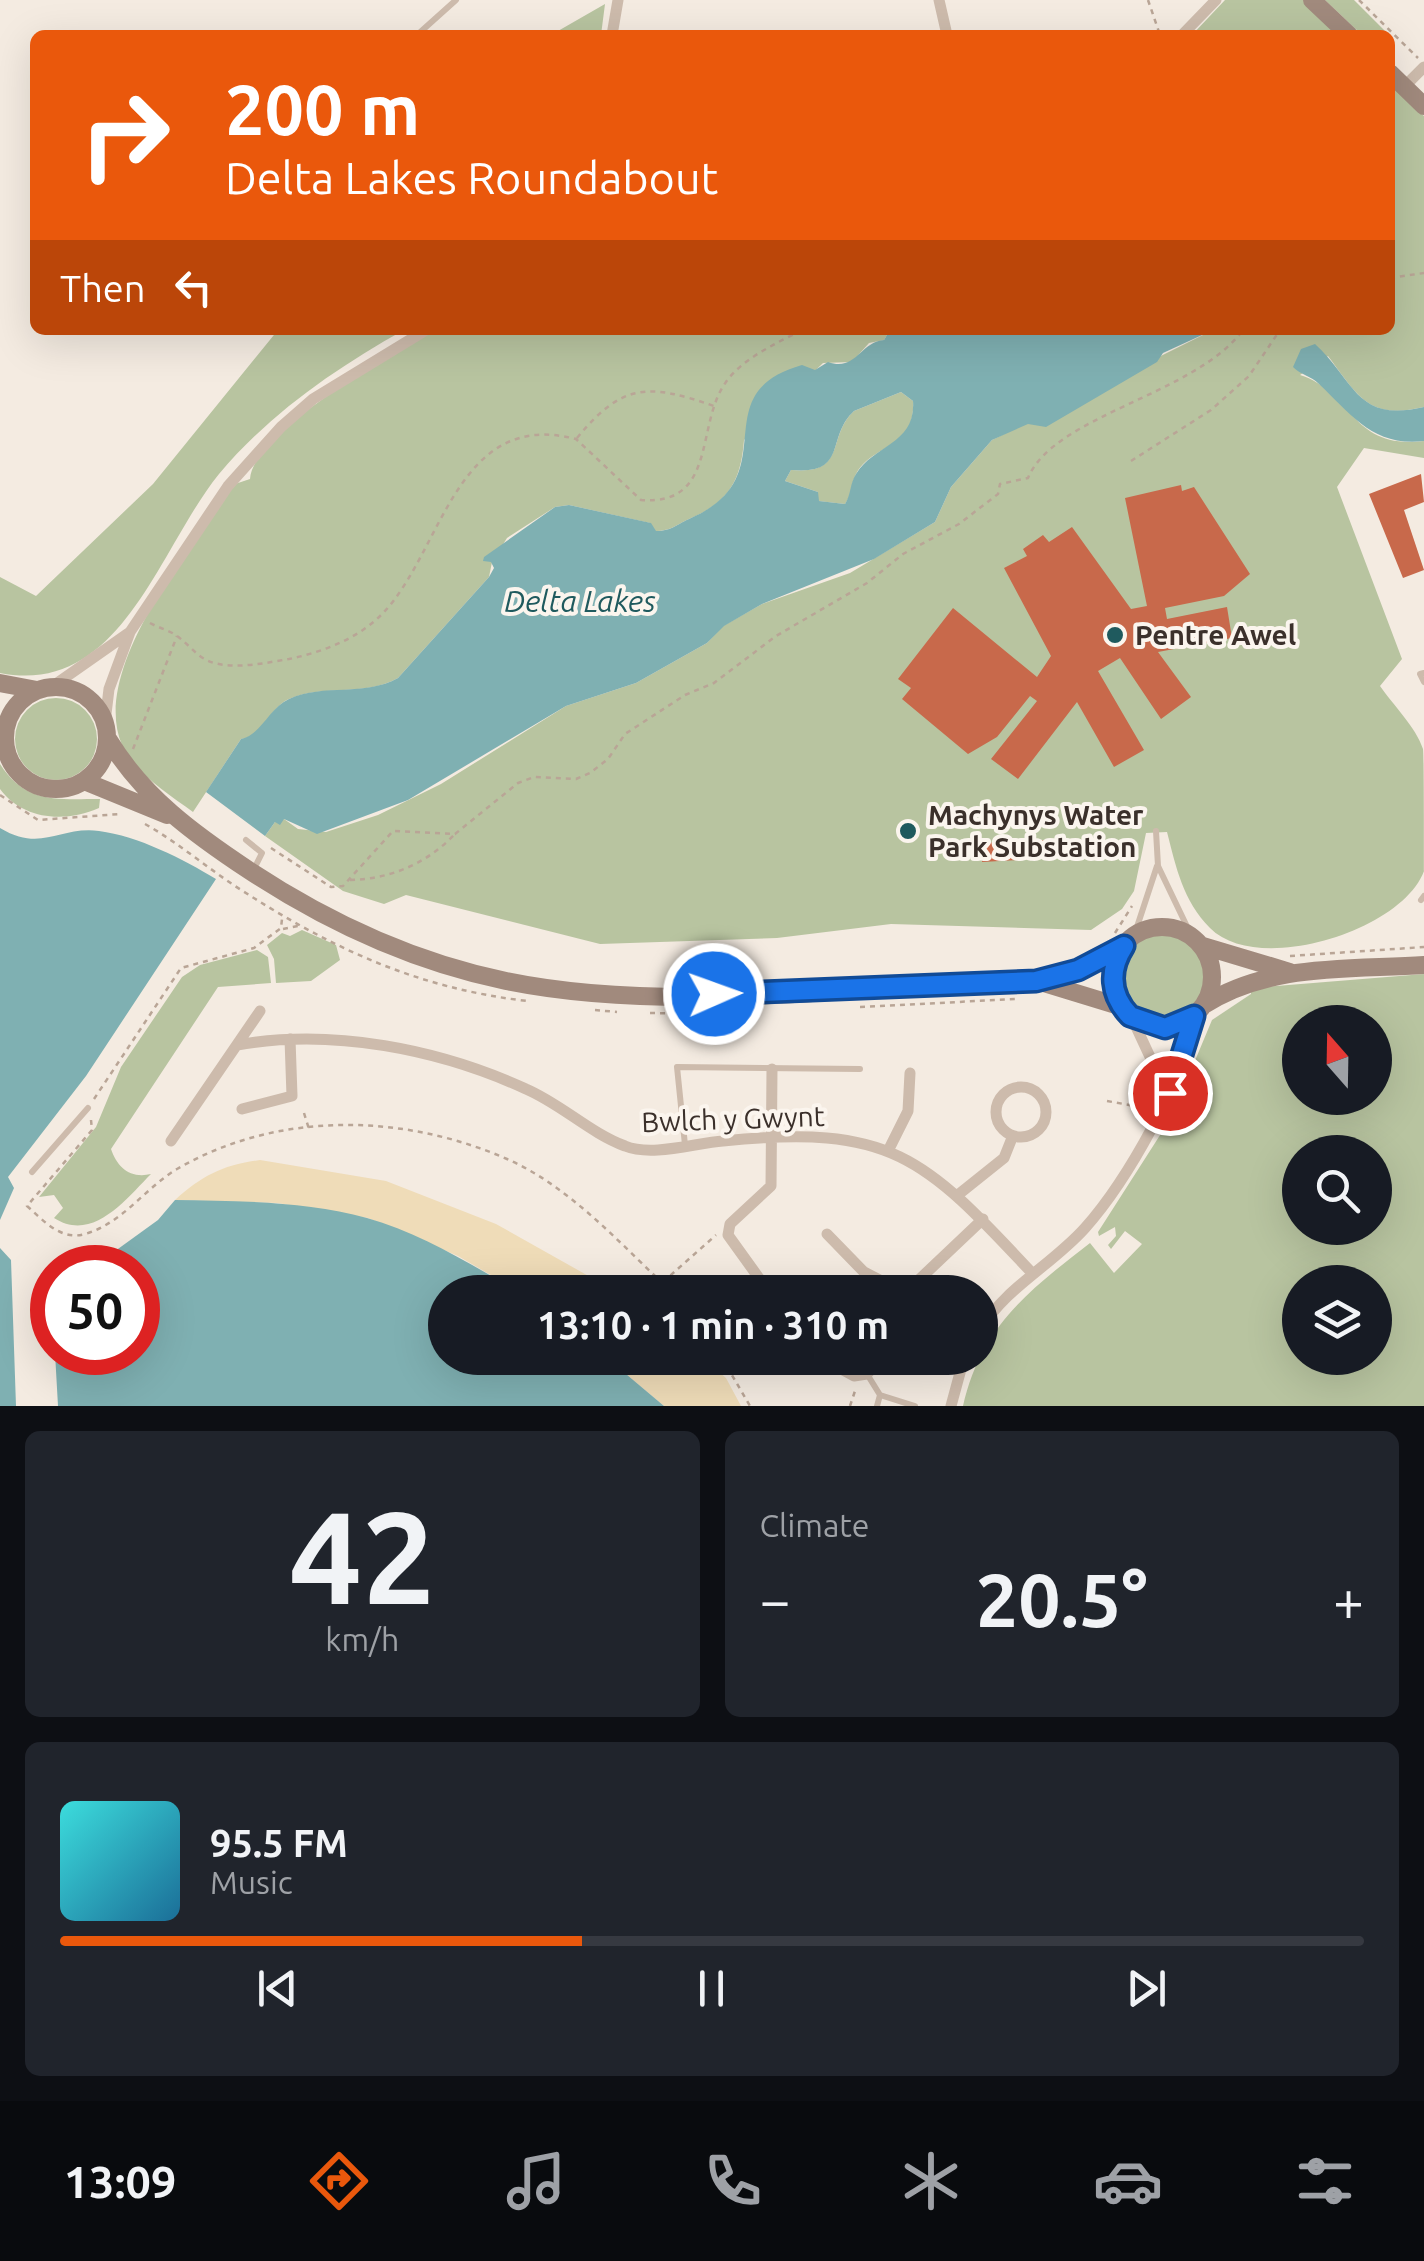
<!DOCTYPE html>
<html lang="en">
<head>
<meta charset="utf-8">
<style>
	:root { --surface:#171b24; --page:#20242c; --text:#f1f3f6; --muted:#9ea1a6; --line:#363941; --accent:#ea580c }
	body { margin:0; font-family:Ubuntu,sans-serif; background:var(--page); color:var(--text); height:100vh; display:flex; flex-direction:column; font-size:38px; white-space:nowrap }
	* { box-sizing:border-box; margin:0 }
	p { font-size:32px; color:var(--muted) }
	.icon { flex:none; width:55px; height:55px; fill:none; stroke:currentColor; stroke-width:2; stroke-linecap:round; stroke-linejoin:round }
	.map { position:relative; height:1406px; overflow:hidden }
	.sheet { display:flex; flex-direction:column; gap:25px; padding:25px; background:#0d0f14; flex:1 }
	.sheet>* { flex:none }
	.top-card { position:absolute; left:30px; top:30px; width:1365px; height:305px; border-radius:15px; box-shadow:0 10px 40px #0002; background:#ea580c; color:#fff; overflow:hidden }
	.needle { width:65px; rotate:340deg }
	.buttons { position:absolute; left:1282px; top:1005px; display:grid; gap:20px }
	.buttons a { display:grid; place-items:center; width:110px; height:110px; border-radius:50%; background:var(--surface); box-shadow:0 10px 40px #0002; font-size:50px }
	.speed { position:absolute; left:30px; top:1245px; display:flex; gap:20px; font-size:50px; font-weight:700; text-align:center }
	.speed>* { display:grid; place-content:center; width:130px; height:130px; border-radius:50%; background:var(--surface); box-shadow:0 10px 40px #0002; line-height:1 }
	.speed .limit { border:15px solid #d22; background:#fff; color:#111 }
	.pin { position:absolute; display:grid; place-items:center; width:85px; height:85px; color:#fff; margin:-42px; border:5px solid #fff; border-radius:50%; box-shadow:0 2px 10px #0007 }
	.me { position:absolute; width:110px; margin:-55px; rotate:88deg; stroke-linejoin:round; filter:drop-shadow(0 0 8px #0008) }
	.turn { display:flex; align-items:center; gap:35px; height:210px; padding:0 30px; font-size:45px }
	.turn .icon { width:130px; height:130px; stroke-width:2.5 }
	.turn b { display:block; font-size:70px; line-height:85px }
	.then { display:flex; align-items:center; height:95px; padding:0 30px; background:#0003; gap:20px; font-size:38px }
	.big { font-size:75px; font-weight:600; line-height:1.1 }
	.sheet .tile { flex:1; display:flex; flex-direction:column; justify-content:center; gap:15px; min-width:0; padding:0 35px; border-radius:15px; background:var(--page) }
	.sheet .dial { align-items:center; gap:0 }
	.dial b { font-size:130px; line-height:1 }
	.song { display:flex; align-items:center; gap:30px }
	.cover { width:120px; height:120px; border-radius:15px; background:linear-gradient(135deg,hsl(180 70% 55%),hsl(200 70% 35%)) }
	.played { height:10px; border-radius:5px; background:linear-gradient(90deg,var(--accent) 40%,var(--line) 40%) }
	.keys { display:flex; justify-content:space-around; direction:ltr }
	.heat { display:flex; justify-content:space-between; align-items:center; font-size:55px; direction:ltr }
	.sheet .tiles { flex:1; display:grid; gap:25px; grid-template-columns:1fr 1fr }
	.tile:last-child { grid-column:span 2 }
	.trip { position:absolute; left:428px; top:1275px; width:570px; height:100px; border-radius:50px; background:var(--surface); box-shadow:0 10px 40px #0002; font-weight:600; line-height:100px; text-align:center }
	.tabs { display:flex; height:160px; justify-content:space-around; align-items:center; background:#090b0e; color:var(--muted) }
	.tabs .icon { width:70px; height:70px }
	.tabs .current { color:var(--accent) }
	.tabs b { font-size:45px; color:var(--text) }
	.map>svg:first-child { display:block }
</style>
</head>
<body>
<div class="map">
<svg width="1424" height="1406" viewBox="0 0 1424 1406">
	<rect width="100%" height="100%" fill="#f4ebe1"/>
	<!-- green -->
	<path fill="#b8c4a0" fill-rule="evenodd" d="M1225,0H1303L1340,35H1192Z
		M1325,0H1354L1389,35H1362Z
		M605,4L601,35H551Z
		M1390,83L1424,116V407C1368,420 1359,397 1328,356L1300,375C1354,392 1350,450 1424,441V458L1364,448L1337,487L1402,659L1380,686C1393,705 1416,727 1423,749C1424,755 1424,864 1424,871C1402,931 1257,976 1210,928C1183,901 1176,867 1167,832L1146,833L1134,891L1122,909L1091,930L891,924L777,938L600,944L406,895L384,904L343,891L265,836L275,822L284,819L298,829L326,832L378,815L441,784L566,706L636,683L707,643L723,626L762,604L850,573L935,522L951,487L992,440L1213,330H1390Z
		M278,330H404C336,368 269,414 219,474C158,549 121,697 0,673V577L36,596L153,484Z
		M434,330H890L884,340L869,343L852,362L823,363L744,440C741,480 729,502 691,518C677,524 672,531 655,531L650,523L569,505L555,507L507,538L492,562L489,577L398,678C364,697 324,684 289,699C270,707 262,737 241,739L193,812C167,793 135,773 122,745C89,669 194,544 235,484L250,479C253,432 393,353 434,330Z
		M901,392L913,401C916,449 873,443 856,474C851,483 852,495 845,504L818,501V492L785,481L791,470C848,475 826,437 854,411Z
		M15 739a41 41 0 1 1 82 0a41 41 0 1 1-82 0Z
		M0,764C26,804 56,799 100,799L99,808C65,823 23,820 0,789Z
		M302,930L336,945L340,960L311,981L276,983L274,959L267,945L282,933L290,936Z
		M1119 978a43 43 0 1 1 86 0a43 43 0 1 1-86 0Z
		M257,950L268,957L271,983L218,987L111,1149C117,1167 130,1179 151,1174C126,1199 93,1243 54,1218L63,1208L54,1195L39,1197L96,1127L121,1067L182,977L200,965Z
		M1424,974V1406H963C981,1327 1028,1291 1090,1243L1114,1273L1142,1244L1125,1231L1111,1249L1108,1245L1116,1236L1115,1227L1099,1236L1098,1232L1171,1118L1212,1020L1251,994V990L1264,987ZM1300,1022H1375V1098H1300ZM1300,1152H1375V1228H1300ZM1300,1282H1375V1358H1300Z"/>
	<!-- sand -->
	<path fill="#efdcb8" d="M260,1160L386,1181L496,1224L617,1292H520L458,1256L368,1218L277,1203L175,1200C203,1175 223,1165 260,1160Z
		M607,1358H704L726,1378L741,1406H664Z"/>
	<!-- water -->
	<path fill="#7fb0b2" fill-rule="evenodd" d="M890,330H1213L1163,353L1157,362L1046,427L1028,424L992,440L951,487L935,522L874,559L762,604L724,626L707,643L636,683L566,706L408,800L317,834L284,819L280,825L275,822L265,836L206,792L241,739C261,735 269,708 289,699C324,683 364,697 398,678L489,577L494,568L491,562L483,561L484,557L555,507L569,505L651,523L656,531C672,531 677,524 691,518C789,475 700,394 802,365L815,370L828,362C856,372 860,342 884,340ZM901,392L913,401C916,444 875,444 856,474C850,483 851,495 845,504L819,501L818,492L785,481L791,470C849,475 825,438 854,411Z
		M1315,344C1356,382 1356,423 1424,407V441C1373,447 1352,415 1319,384C1311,376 1301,375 1293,367L1301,349Z
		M0,828C42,853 59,826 99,831C138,836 183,859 216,879L86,1076L8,1177L14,1188L0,1220Z
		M175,1200C239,1201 305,1201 367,1218C421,1233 472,1265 519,1292H445V1358H607L664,1406H58L55,1353L138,1352V1268L93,1267L158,1220Z
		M0,1248L11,1260L16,1406H0Z"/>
	<!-- building -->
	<path fill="#c8694b" d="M1421,474L1424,502L1404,510L1424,570L1403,578L1369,494Z
		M1181,485L1182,491L1194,487L1250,574L1224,596L1165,608L1167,619L1227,607L1232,638L1158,652L1191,697L1161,719L1120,658L1098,671L1144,750L1114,767L1077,702L1018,779L991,759L1037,701L1030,696L997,737L968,754L902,699L911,688L898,679L953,608L1037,677L1051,656L1004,568L1027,556L1023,549L1043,535L1049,542L1072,527L1131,609L1147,606L1125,498Z
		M1072,839L1073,857L982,862L981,843Z"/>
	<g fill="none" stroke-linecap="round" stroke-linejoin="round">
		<!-- path -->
		<path stroke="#b9a596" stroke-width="2.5" stroke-dasharray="5 5" stroke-linecap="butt" d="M1148,0L1160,35
			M1359,0L1418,58
			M1390,278L1424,273
			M577,438C622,383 648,383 714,406
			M1131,461L1211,410L1249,376L1280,330
			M150,623C159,628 169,630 177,636C191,646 197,658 214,663C238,669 265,663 289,659C323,652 360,638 384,612C443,549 457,408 576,439L641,500C718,506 695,424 726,382C743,358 777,343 802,330
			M133,749L177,636
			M0,795L38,820L120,814
			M145,824C177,842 205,866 235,886C329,947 415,988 527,1001
			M271,848L331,887L343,886L393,831L455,834L518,783L534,777L576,779L590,773L608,759L625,734L685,695L714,683L776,636L867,583L903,554L959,524L998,494L1000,484L1028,478C1054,415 1195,395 1243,330
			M350,880C390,879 426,864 454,835
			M283,929L298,926
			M1115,933L1132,906
			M1290,956L1424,947
			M860,1007L1016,999
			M595,1010L617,1012
			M650,1013L692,1014
			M94,1099L181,968L254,948L281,928L282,919
			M1107,1101L1135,1106
			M304,1113L309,1129
			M91,1120L92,1130L27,1206C44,1221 61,1241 85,1234C123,1223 145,1188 177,1169C277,1111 402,1113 507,1159C571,1187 622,1246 672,1292
			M663,1282L716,1235
			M722,1358L750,1406
			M850,1406L856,1388"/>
		<!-- lane -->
		<path stroke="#cdbbac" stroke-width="6" d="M417,35L456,0
			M1424,673L1420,674L1424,682
			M1156,831L1158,866L1192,937
			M246,840L262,853L254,869
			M1421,900L1424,896
			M1134,936L1157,866
			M685,1145L677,1067L860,1069
			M32,1172L88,1108
			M867,1374L880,1395L915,1406
			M877,1406L880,1395"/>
		<!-- street -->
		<path stroke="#cdbbac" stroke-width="11" d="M939,0L947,35
			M612,35L618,0
			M1182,35L1216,0
			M1404,87L1424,67
			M53,686L130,632
			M105,722L109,689L130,632L228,486L281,427L313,399L426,330
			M1131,1016L1151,1059L1150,1123
			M237,1045C332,1028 439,1049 526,1089C561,1104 590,1133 625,1146C652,1157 695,1143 723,1141C891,1124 923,1156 1032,1273
			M996 1112a25 25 0 1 1 50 0a25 25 0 1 1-50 0Z
			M242,1109L292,1096L290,1039
			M171,1141L260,1011
			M889,1149L908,1111L910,1073
			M959,1194L1004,1158L1012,1138
			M827,1234L864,1272L903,1292
			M769,1292L728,1235L730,1224L771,1186L772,1069
			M906,1292L983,1219
			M980,1330C1006,1287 1052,1265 1085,1228C1126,1182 1186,1078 1194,1017
			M821,1358L854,1376L867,1374L882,1358
			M951,1406L964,1358"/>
		<!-- secondary -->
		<path stroke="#a18a7d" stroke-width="18" d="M1312,0L1349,35
			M1390,73L1424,106
			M0,683L37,690
			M5 738a51 51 0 1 1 102 0a51 51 0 1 1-102 0Z
			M108,739C143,797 194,834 250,871C329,923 414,962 506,981C671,1015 868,985 1036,981L1077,969L1124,946
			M84,781L167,815
			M1112 977a50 50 0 1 1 100 0a50 50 0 1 1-100 0Z
			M1200,945L1290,972
			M1037,981L1122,1007
			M1204,1005C1269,963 1350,970 1424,965"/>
	</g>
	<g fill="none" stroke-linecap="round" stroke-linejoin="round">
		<!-- route casing -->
		<g stroke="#114b97" stroke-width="25">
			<path id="route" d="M714,994L1036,981L1078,970L1124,946C1108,971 1110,995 1130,1016L1165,1028L1194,1016L1170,1093"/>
		</g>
		<!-- route -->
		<use href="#route" stroke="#1a73e8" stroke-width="18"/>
	</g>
	<!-- markers -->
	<g fill="#1f5a5e" stroke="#fbf5ee" stroke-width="4">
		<circle cx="1115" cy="635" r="10"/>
		<circle cx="908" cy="831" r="10"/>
	</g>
	<g text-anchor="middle" stroke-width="8" stroke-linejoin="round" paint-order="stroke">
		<!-- poi labels -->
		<g font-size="28" font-weight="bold" fill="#3b302b" stroke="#fbf5ee" text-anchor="start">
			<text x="1135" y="645">Pentre Awel</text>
			<text x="928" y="825">Machynys Water<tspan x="928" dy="32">Park Substation</tspan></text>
		</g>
		<!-- street labels -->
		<g font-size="28" fill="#3b302b" stroke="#fbf5ee">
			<text transform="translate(733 1119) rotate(-2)" y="10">Bwlch y Gwynt</text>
		</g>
		<!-- water labels -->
		<g font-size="30" font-style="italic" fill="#1f5a5e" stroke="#fbf5ee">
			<text x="580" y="612">Delta Lakes</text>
		</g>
	</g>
</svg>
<div class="buttons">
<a><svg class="needle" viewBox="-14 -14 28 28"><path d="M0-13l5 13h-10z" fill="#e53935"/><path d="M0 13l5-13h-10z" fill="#9ea1a6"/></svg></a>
<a><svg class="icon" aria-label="search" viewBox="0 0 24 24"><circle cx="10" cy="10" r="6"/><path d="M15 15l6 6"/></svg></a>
<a><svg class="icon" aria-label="layers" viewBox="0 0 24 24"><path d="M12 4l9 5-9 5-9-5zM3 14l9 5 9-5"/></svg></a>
</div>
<div class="speed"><div class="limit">50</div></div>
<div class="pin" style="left:1170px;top:1093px;background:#d93025"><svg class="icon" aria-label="arrive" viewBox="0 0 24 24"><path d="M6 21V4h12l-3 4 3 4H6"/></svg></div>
<svg class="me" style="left:714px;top:994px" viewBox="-20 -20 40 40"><circle r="17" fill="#1a73e8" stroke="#fff" stroke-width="3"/><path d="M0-11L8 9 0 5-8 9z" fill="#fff"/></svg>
<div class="trip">13:10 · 1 min · 310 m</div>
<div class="top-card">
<div class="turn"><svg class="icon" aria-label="right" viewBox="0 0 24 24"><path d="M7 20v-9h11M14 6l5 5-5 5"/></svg><div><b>200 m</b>Delta Lakes Roundabout</div></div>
<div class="then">Then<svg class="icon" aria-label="left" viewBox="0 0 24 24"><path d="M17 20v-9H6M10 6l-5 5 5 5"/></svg></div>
</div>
</div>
<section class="sheet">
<div class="tiles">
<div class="tile dial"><b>42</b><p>km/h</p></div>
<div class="tile"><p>Climate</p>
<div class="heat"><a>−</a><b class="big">20.5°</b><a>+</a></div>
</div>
<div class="tile">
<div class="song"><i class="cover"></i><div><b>95.5 FM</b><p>Music</p></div></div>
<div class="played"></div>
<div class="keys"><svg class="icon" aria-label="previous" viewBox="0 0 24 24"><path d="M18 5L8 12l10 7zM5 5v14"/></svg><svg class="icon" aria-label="pause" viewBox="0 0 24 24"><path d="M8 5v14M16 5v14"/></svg><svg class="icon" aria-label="next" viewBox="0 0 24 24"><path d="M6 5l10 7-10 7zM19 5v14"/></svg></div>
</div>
</div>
</section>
<nav class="tabs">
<b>13:09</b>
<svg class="icon current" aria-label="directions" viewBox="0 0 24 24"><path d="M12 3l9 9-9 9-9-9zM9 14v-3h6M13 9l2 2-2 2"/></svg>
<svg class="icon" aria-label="music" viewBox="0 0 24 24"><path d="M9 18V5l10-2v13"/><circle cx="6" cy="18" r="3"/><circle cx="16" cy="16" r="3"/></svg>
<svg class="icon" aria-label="phone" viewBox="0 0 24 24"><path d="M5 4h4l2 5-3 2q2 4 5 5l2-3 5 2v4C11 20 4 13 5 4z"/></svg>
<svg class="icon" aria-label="climate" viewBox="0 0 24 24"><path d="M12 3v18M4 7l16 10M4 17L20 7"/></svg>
<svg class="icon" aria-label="car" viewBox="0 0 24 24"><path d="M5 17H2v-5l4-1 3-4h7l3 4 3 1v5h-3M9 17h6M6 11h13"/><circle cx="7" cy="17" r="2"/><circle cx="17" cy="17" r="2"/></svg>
<svg class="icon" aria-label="filters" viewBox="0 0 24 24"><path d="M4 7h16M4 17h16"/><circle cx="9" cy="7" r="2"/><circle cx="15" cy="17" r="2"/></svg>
</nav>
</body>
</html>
